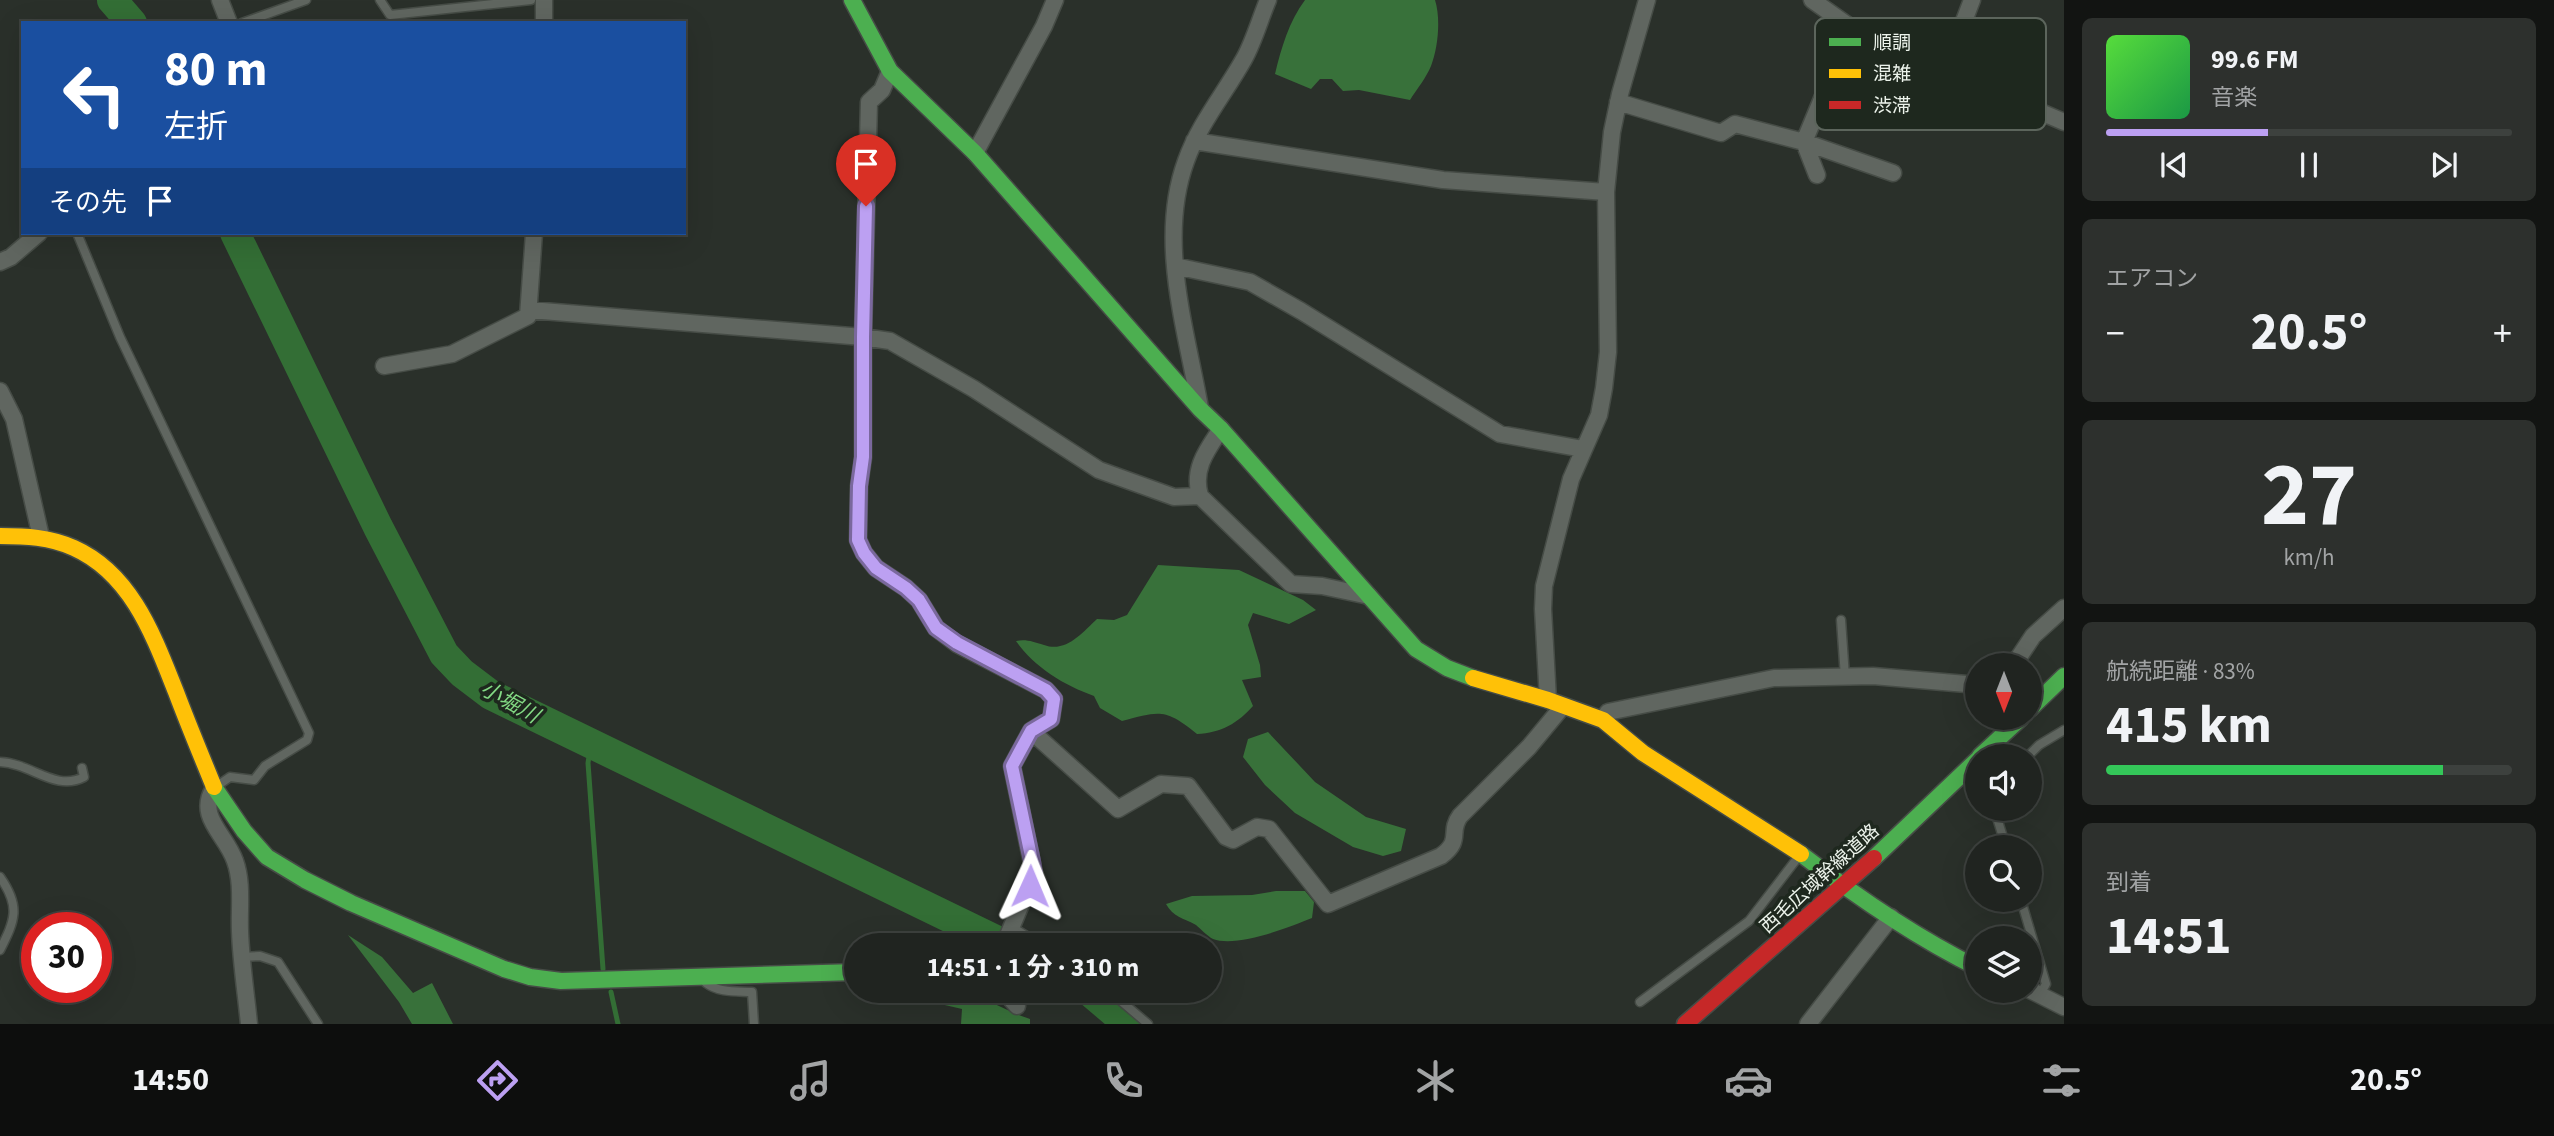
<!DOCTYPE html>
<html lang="ja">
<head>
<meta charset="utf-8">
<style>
	:root { --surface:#202420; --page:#2d302d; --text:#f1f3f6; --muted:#a2a4a5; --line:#3d413e; --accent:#bca0f2 }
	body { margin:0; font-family:"Source Sans 3","Noto Sans JP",sans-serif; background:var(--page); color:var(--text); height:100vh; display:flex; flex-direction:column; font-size:26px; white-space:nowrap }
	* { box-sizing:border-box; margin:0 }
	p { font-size:23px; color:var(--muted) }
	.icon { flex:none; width:38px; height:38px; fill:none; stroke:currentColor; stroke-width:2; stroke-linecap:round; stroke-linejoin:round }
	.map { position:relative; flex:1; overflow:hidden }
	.drawer { display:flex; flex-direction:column; gap:18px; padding:18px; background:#121412; width:490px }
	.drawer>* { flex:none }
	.guide { position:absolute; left:21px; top:21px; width:665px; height:214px; border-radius:0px; box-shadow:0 7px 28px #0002,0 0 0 2px var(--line); background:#1a4fa0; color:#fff; overflow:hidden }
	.needle { width:46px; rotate:180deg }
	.tools { position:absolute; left:1965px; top:653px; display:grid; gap:14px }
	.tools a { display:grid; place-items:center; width:77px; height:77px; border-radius:50%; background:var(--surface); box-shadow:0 7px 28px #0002,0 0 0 2px var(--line); font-size:35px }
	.speed { position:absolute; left:21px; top:912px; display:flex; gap:14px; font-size:35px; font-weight:700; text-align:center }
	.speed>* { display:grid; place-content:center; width:91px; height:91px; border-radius:50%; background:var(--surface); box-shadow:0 7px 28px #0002,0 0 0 2px var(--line); line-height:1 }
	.speed .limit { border:10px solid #d22; background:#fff; color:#111 }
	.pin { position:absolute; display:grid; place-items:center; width:60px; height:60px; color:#fff; margin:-72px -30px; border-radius:50% 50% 50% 0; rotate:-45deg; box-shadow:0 0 7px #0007 }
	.pin .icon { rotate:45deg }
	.me { position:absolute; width:77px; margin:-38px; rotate:1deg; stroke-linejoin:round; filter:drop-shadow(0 0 5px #0008) }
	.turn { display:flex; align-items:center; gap:24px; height:147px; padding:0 28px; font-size:32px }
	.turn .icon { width:91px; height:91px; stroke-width:2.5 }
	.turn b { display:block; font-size:49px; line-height:60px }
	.then { display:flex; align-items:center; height:66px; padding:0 28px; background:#0003; gap:14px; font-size:26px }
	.big { font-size:52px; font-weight:700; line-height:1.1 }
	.drawer .tile { flex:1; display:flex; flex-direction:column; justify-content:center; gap:10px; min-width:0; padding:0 24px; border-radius:10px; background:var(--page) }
	.drawer .dial { align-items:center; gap:0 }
	.dial b { font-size:91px; line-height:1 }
	.song { display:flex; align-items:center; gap:21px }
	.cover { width:84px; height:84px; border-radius:10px; background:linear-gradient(135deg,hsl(110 70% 55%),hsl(140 70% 35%)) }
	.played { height:7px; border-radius:4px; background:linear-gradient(90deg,var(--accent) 40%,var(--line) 40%) }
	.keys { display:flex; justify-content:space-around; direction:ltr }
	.heat { display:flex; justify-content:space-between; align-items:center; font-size:38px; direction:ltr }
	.charge { height:10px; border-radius:5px; background:linear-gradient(90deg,#34c759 83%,var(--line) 0) }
	.trip { position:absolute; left:844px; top:933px; width:378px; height:70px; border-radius:35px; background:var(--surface); box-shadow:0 7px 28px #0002,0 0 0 2px var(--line); font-weight:700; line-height:70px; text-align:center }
	.dock { display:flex; height:112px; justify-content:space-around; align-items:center; background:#0d0e0d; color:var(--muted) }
	.dock .icon { width:49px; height:49px }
	.dock .current { color:var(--accent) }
	.dock b { font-size:32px; color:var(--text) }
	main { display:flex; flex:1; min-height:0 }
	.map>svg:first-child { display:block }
</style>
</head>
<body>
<main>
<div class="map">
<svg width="2064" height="1024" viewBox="0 0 2064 1024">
	<rect width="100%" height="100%" fill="#2a302a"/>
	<!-- forest -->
	<path fill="#38713a" d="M1305,0H1435C1441,19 1438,48 1431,66C1426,78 1417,89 1410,100L1359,90L1343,91L1332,79H1320L1311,89L1275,74C1281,49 1289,21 1305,0Z
		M1158,565L1239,570L1303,600L1316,610L1289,624L1253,613L1248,625L1260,665L1261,677L1242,680L1253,706C1238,723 1221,733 1197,734C1165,708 1160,711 1122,721L1100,708L1094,696C1064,685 1035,668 1016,641C1027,639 1033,642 1044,645C1066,653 1082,633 1097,619L1114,620L1127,615Z
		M1268,732L1315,782L1366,817L1406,829L1401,851L1383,856L1353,847L1295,813L1265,785L1243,757L1248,739Z
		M1276,891H1305L1314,902L1312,918C1290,927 1237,948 1213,939C1207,936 1201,929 1196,925C1183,918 1173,917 1166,904L1192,896L1252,895Z
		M348,935L382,957L413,993L432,983L453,1024H412L399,1002Z
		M918,991C939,990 960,989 979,997C996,1004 1012,1013 1030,1019V1024H961L962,1009L919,999Z"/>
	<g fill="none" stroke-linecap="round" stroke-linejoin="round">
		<!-- stream -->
		<path stroke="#336e35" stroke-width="5" d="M591,743L588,763L603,969
			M611,992L618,1024"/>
		<!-- river -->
		<path stroke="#336e35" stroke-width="30" d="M112,0L132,23
			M235,233L378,527L444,654L462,673L491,695L1006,945
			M1088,990L1128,1024"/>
		<!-- lane casing -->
		<g stroke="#464c46" stroke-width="11">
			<path id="lane" d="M380,0L390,15L531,0
				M242,23L306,0
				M77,233L120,337L309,733L307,740L265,766L254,780L230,777L217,786
				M1841,620L1845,677
				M2028,756L2039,745L2064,730
				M0,762C31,763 55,792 84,777L82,768
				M1994,808L2006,847
				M0,877C21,907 15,920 0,950
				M2021,900L2046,984L2040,994
				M1012,927L1041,945
				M242,957L260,956L278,962L318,1024
				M706,983C719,993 737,991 752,992L754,1024
				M1108,990L1148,1024
				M1640,1002L1749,921L1799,856"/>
		</g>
		<!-- street casing -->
		<g stroke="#464c46" stroke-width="19">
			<path id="street" d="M220,0L229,23
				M544,0V23
				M1812,0L1856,31L1974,96L2043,113L2064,122
				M890,71L882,90L869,102L863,337V458L859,486L858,540L864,553L876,568L906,588L919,600L936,628L957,644L1046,690L1054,699L1051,719L1031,731L1012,766L1034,873L1004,945
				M1942,79L1972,0
				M1618,102L1721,133L1735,124L1804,142L1893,173
				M1194,141L1443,180L1606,192
				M975,153L1044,26L1055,0
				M1817,175L1804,142L1834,70L1856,31
				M0,262L11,257L39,233
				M1175,266L1250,282L1301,311L1500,434L1583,449
				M530,310L863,337L890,341L974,389L1099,470L1174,497L1200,496
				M384,366L452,354L528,316L534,233
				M0,391L14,419L41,537
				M1200,408C1186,328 1157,240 1186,161C1199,124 1225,93 1244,59C1254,41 1260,19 1268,0
				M1221,429C1207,450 1192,469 1200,496L1291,584L1322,586L1369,596
				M2010,665L2019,657L2033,636L2064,608
				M1548,700L1543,609L1544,586L1571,479L1599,415L1604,388L1608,352L1606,192L1612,132L1620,94L1647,0
				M1603,720L1608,712L1774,678L1873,676L1978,685
				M1031,731L1118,809L1161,784L1188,786L1226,837L1233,840L1257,827L1269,829L1328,904L1441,856C1463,840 1448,832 1460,816L1529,747L1563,706
				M214,788C196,817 226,834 235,861C243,883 239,908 240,931C241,962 246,993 249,1024
				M1003,990L1017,1006
				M2030,990L2064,1007
				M1808,1024L1891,917"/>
		</g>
		<!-- fast casing -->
		<g stroke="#464c46" stroke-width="19">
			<path id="fast" d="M852,0L890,71L975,153L1200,409L1221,429L1416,649L1447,668L1473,678
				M2030,709L2064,676
				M1980,756L2021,718
				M214,787L244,831L267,857L305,880L351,903L504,969L530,977L561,981L856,972
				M1801,854C1857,897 1915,937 1978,968
				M1874,858L1978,759"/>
		</g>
		<!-- slow casing -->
		<g stroke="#464c46" stroke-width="19">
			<path id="slow" d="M0,536C25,536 50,537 74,548C132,574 154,637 176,692C188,724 201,755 214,787
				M1473,678L1548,700L1603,720L1643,753L1801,854"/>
		</g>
		<!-- jam casing -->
		<g stroke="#464c46" stroke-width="19">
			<path id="jam" d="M1685,1024L1874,858"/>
		</g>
		<!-- lane -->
		<use href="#lane" stroke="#606660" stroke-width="8"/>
		<!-- street -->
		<use href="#street" stroke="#606660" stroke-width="16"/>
		<!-- fast -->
		<use href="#fast" stroke="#4caf50" stroke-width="16"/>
		<!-- slow -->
		<use href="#slow" stroke="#ffc107" stroke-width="16"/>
		<!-- jam -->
		<use href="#jam" stroke="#c62828" stroke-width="16"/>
	</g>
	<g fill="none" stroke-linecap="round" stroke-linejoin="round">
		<!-- route casing -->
		<g stroke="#7a689d" stroke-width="18">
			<path id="route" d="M866,206L863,337V457L859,486L858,540L864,553L876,568L906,588L919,600L936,628L957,643L1046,690L1054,699L1051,719L1031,731L1012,766L1032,861L1034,873L1030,886"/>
		</g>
		<!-- route -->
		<use href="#route" stroke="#bca0f2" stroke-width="12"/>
	</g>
	<g text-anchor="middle" stroke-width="7" stroke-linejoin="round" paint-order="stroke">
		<!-- street labels -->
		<g font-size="19" fill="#ecf3eb" stroke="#1e281e">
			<text transform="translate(1819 878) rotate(-42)" y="7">西毛広域幹線道路</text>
		</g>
		<!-- water labels -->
		<g font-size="21" font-style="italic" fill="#83da84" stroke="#1e281e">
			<text transform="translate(510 702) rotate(29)" y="7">小堀川</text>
		</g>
	</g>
	<!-- legend -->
	<rect x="1815" y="18" width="231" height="112" rx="10" fill="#1e281e" stroke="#5c655c" stroke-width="2"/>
	<rect x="1829" y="38" width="32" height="8" fill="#4caf50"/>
	<rect x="1829" y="69" width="32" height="9" fill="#ffc107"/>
	<rect x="1829" y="101" width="32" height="8" fill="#c62828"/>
	<g font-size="19" fill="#ecf3eb">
		<text x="1873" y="49">順調</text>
		<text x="1873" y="80">混雑</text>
		<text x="1873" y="112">渋滞</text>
	</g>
</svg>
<div class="tools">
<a><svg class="needle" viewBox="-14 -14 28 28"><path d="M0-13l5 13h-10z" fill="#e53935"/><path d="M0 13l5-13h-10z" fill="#a2a4a5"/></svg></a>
<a><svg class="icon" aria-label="sound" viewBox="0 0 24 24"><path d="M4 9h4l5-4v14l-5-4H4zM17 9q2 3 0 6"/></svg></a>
<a><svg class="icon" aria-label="search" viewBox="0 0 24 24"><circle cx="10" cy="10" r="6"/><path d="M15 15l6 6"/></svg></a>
<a><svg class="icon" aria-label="layers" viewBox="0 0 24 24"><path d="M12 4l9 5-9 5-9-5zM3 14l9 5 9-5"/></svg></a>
</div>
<div class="speed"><div class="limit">30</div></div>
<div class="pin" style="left:866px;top:206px;background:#d93025"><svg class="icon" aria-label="arrive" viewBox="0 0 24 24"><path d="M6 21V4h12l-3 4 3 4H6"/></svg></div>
<svg class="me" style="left:1030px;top:886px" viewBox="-20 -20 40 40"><path d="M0-17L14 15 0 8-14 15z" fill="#bca0f2" stroke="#fff" stroke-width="4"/></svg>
<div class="trip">14:51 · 1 分 · 310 m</div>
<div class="guide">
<div class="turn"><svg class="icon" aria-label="left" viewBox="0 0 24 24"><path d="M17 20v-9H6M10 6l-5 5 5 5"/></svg><div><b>80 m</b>左折</div></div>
<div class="then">その先<svg class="icon" aria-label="arrive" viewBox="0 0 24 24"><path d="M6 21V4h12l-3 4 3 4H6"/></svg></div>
</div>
</div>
<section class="drawer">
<div class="tile">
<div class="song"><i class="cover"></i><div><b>99.6 FM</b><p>音楽</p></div></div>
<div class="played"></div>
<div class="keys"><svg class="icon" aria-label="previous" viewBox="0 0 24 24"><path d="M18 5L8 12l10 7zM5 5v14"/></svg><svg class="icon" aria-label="pause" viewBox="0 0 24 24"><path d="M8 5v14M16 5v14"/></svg><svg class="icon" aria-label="next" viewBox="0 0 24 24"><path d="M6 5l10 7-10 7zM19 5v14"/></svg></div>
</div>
<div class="tile"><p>エアコン</p>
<div class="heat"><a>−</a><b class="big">20.5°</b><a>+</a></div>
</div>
<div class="tile dial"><b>27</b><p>km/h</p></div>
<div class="tile"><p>航続距離 · 83%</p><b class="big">415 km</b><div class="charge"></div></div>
<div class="tile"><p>到着</p><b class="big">14:51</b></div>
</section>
</main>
<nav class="dock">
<b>14:50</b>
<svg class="icon current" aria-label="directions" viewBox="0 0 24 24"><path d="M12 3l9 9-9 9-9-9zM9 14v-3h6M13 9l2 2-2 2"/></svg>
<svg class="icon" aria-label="music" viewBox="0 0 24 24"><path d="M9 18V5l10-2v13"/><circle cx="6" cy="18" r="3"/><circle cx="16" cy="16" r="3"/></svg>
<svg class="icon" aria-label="phone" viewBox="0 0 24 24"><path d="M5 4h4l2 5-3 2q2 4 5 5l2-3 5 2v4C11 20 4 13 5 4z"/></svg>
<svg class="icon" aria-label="climate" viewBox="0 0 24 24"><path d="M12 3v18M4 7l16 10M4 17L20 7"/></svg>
<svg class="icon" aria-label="car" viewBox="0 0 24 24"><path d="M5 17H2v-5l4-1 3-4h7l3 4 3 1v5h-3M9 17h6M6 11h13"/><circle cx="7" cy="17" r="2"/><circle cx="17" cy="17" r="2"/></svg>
<svg class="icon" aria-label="filters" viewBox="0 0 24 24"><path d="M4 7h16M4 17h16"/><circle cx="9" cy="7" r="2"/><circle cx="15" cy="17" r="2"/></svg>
<b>20.5°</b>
</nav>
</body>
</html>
